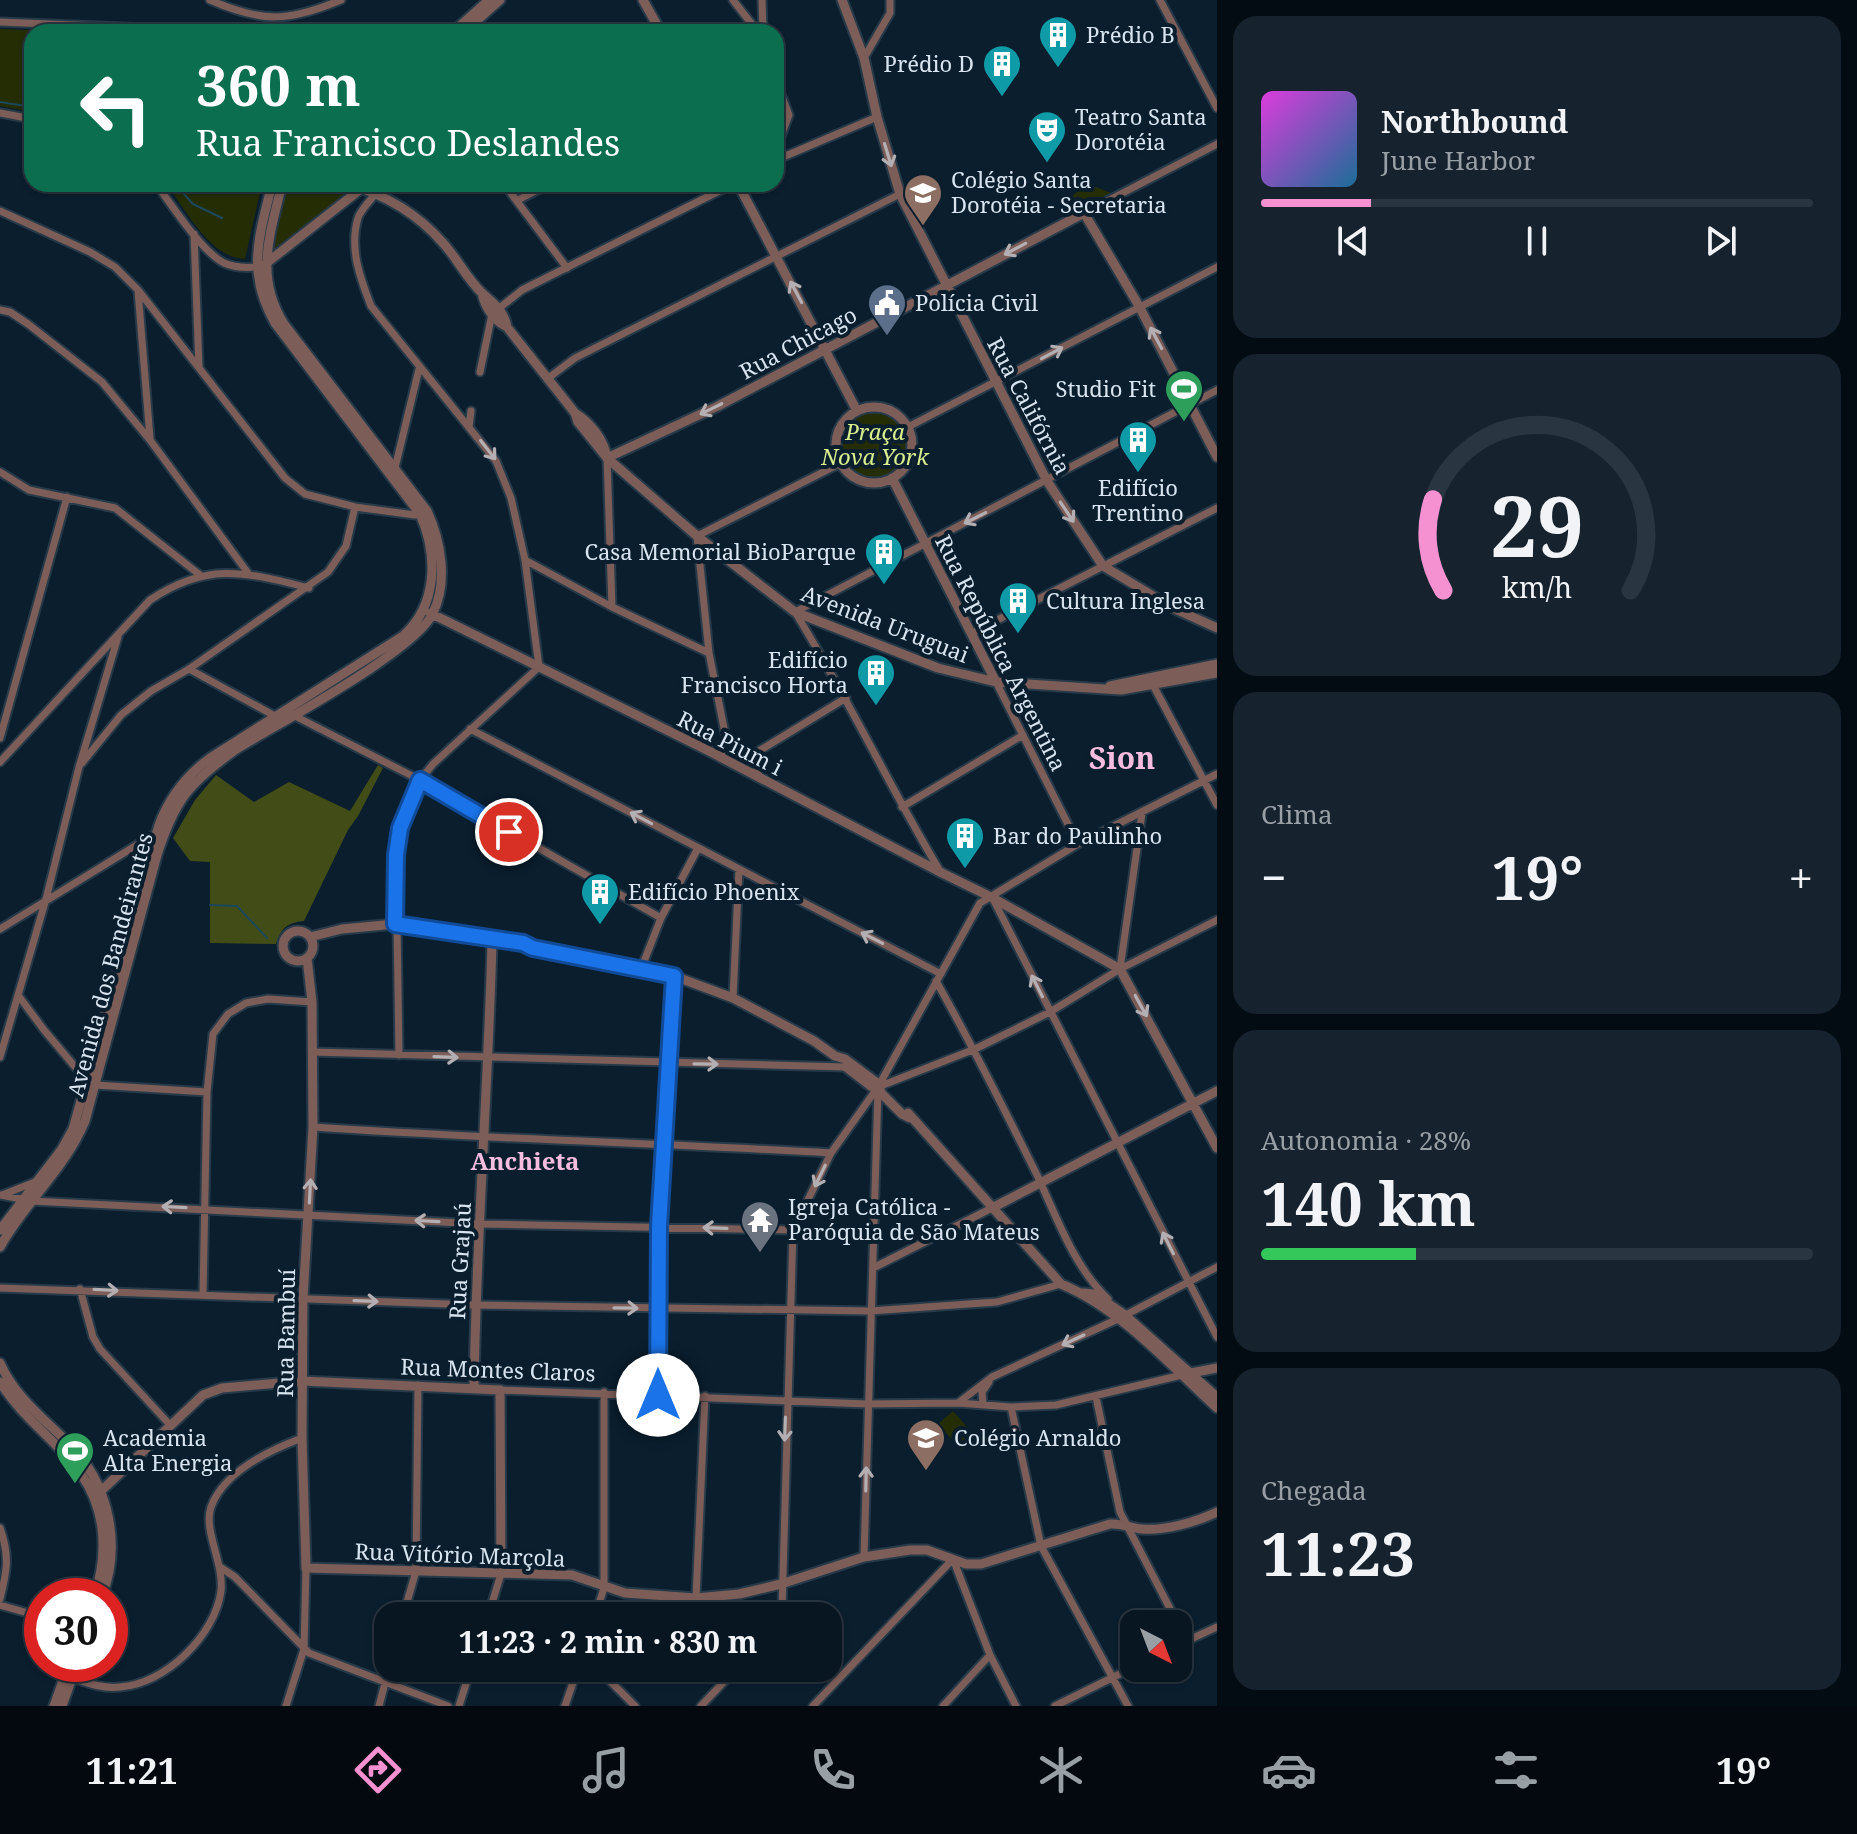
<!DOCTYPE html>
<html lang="pt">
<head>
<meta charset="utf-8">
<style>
	:root { --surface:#081622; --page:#16232f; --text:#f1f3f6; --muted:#989fa5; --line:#293540; --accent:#f590d1 }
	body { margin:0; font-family:"Noto Serif",serif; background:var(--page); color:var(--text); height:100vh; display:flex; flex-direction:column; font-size:30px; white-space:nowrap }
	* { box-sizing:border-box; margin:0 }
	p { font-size:26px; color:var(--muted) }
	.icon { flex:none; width:44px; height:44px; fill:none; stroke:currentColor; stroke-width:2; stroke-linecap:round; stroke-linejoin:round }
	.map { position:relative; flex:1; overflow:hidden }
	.drawer { display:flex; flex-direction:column; gap:16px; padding:16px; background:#040c13; width:640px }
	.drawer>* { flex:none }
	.guide { position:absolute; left:24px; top:24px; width:760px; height:168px; border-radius:24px; box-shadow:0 2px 6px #0004,0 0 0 2px var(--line); background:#0b6e4f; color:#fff; overflow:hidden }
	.needle { width:52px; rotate:138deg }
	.tools { position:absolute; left:1120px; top:1610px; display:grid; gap:16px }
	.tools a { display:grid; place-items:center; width:72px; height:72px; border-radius:16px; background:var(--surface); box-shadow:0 2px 6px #0004,0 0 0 2px var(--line); font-size:40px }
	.speed { position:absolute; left:24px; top:1578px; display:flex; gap:16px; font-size:40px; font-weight:700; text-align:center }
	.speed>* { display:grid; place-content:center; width:104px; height:104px; border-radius:50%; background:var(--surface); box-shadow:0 2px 6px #0004,0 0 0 2px var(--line); line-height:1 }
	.speed .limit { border:12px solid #d22; background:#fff; color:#111 }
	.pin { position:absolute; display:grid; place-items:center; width:68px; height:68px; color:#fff; margin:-34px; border:4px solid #fff; border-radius:50%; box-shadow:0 2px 8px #0007 }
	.me { position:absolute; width:88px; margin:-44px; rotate:0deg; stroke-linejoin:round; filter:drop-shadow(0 0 6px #0008) }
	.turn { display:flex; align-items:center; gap:28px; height:168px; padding:0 40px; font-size:36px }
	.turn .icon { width:104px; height:104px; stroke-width:2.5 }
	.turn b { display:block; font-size:56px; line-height:68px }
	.big { font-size:60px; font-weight:700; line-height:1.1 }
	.drawer .tile { flex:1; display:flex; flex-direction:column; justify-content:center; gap:12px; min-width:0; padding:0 28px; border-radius:24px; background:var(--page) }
	.drawer .dial { align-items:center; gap:0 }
	.dial svg { height:208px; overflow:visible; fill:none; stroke:var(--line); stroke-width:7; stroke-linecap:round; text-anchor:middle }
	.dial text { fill:var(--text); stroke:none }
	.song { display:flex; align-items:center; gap:24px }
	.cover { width:96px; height:96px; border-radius:12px; background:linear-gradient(135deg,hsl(300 70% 55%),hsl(200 70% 35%)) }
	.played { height:8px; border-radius:4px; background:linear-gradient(90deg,var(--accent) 20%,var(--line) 20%) }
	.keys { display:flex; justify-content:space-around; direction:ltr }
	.heat { display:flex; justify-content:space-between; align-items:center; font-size:44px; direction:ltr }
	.charge { height:12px; border-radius:6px; background:linear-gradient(90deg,#34c759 28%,var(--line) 0) }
	.trip { position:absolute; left:374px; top:1602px; width:468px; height:80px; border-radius:24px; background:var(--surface); box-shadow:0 2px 6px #0004,0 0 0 2px var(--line); font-weight:700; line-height:80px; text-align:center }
	.menu { display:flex; height:128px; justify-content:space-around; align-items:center; background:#03090e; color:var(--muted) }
	.menu .icon { width:56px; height:56px }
	.menu .current { color:var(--accent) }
	.menu b { font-size:36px; color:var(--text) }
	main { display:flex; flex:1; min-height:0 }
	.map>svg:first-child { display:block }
</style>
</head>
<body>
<main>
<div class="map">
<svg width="1217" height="1706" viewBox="0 0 1217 1706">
	<rect width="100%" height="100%" fill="#0a1e2e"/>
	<!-- green -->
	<path fill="#252d04" d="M0,29L86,32H32V112L0,106Z
		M166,184H262L245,259C209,258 186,209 166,184Z
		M286,184H332L352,191L276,253H270Z
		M1096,187L1111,193L1062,219C1064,198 1075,189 1096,187Z
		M842 445a33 33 0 1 1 66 0a33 33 0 1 1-66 0Z
		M953,1411L977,1438L962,1451L938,1424Z"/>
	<!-- forest -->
	<path fill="#424c17" d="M378,765L383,768L358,816L348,830L304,921C287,923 282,927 276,944L210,943V862L190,861L173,838L195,800L216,775L254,802L289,782L350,811Z"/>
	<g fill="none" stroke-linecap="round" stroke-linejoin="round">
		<!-- stream -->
		<path stroke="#1b485a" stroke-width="2" d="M0,102L32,107
			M175,184L193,204L222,218
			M210,905L237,906L267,938"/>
		<!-- minor casing -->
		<g stroke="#273a49" stroke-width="11">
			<path id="minor" d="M210,0C263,23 288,22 341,0
				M733,0L758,32
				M762,0L763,32
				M1160,0L1217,108
				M0,22L147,28L159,32
				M864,58L890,13V0
				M776,81L789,115L776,149
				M0,113L32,119
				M776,160L877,117
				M156,184C172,205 201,251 224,263C235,268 245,268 256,267
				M504,184L567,268
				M377,192C371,200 361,209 358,218C349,248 360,278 371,306L496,461L511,498L525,560L539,667L433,764L420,780L406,809L396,855L399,1055
				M518,200L549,184
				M0,211L90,252L115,267L138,290L285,478L305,494L355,507L415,515L423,513
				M1084,213L1217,144
				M194,234L199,367
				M138,291L150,438
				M0,310L10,312L28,324L102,382L150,440L248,573
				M480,372L492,314L522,290L733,184
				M547,379L575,358L900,194
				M469,427L471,411
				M908,427L1217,267
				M607,458L612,607
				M395,468L419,369
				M0,472L29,490L115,508L200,575
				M525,560L612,607L709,653
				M972,633L1217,508
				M189,669L275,716
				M996,682L1078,844
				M1153,685L1217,805
				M293,715L420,780L661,918
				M470,729L941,974
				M0,738L67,497
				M727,743L754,754L846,698
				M754,754L759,778
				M719,757L727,743L709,653L697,536L841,463
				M0,762L150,600C208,561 245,572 309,588
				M82,763L121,715L151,691L189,669L328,572L346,546L355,507
				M902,807L1023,735
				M940,871C889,786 847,696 795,612L1217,390
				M992,897L1217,1337
				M0,929L158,832
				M641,969L661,918L698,848
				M1120,969L1142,813
				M936,981C973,1046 1005,1111 1038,1177C1057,1218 1074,1267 1108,1299
				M18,995L44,1030L87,1081
				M733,998L739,869
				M312,1052L845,1067
				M0,1057L46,899L79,767L118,637
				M95,1085L207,1092
				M878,1087L975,1049L1050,1012L1120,969L1217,920
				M313,1127C486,1139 659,1143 831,1153
				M0,1195L32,1201L481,1224L793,1230
				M2,1195L35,1182
				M873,1268L992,1208
				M0,1288L475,1305L870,1311L997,1302L1061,1284
				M80,1289L93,1337L100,1349L171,1426
				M203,1295L207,1092L213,1034L228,1014L246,1003L268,999L312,1002
				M500,1390L867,1404L958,1403L1011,1407L1056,1405L1186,1374
				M658,1395L659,1227L674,976
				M1096,1397L1120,1512L1178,1624
				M958,1403L992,1377L1118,1319L1217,1267
				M983,1404L982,1392L989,1382
				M1011,1407L1041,1546L1128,1706
				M0,1528C10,1556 7,1571 0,1599
				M864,1557L878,1090
				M220,1567L235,1577L309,1653L448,1706
				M696,1598L705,1396
				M0,1605L42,1617
				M403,1616L416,1571L418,1385
				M488,1616L501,1574
				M595,1616L604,1588V1392
				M779,1616L782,1610L793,1230L831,1153L878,1087L980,903L1078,844L1217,774
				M1178,1625L1186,1641
				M1178,1645L1217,1627
				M597,1668L635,1706
				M72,1678C87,1683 103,1689 120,1687C165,1684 215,1636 221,1591C224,1563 203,1530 211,1507C224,1471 270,1450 302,1438
				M286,1706L304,1649L306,1568
				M379,1706L389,1668
				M459,1706L471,1668
				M565,1706L578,1668
				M701,1706L737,1668
				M813,1706L953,1559L990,1655L1016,1706
				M943,1706L990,1655
				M1055,1706L1134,1667"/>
		</g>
		<!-- tertiary casing -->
		<g stroke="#273a49" stroke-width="13">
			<path id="tertiary" d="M643,0L661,32
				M842,0L864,58L877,117L900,194L1047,481L1103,566L1175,609L1217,628
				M453,32L489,0
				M464,32L500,0
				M348,184C386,195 417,213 443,243C457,258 467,279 482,293C493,303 504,310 507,327
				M738,184L857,411
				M264,265L362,188
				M482,293C485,307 494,321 507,327L575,413C591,423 604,440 607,458
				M836 445a38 38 0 1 1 76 0a38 38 0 1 1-76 0Z
				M575,413L578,422L607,458L697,536L795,612L938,668L996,682L1121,690L1217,673
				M607,458L718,406L1084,213L1139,306L1217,457
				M892,478L996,682
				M430,613L707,750L942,873L991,897L1120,969L1217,1148
				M1110,686L1217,664
				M283 946a15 15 0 1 1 30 0a15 15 0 1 1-30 0Z
				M310,937L342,929L395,924L523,943L533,948L674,976L733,998L814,1041L835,1056L845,1059L876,1082L882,1094L902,1114L910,1118
				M307,958L312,1002L313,1127L303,1299L302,1438L306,1568L572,1575L625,1593L696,1598L739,1594L781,1584L864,1557L910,1550H927L966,1564H981L1110,1524C1122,1523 1130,1528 1142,1529C1165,1531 1196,1522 1217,1512
				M846,1067L872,1087L880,1088
				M908,1113L1061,1284C1121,1309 1169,1364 1217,1408
				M992,1208L1217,1091
				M0,1230L62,1149L73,1129L159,825C169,798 187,775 210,758L403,636C438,605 438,555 420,514L275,323C246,272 259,237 272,184
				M0,1247C25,1202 65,1169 85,1121L157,855C175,800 188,784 235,750C275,725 416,651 433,613C448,582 441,541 427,511L284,324C254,276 270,235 282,184
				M1083,1293L1094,1294L1125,1315L1217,1397
				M0,1363C16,1400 49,1422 76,1451C110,1491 121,1547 102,1596
				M1191,1373L1217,1368
				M0,1382C34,1437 93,1458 102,1528C105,1552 102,1574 94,1596
				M474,1388C476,1240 488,1092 492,943
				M101,1491L203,1395L222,1388L302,1381L500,1390L501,1574
				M54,1706L69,1664
				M62,1706L77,1664"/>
		</g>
		<!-- minor -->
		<use href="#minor" stroke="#7d5d57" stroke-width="7"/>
		<!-- tertiary -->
		<use href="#tertiary" stroke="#7d5d57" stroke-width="9"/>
	</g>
	<!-- one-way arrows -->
	<defs><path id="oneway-shaft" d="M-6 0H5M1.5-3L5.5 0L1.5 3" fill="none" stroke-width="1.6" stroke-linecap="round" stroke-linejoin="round" transform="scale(2)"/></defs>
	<g stroke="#b4afb3">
		<use href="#oneway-shaft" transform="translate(888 155) rotate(73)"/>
		<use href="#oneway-shaft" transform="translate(1015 249) rotate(152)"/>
		<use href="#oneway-shaft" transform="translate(796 292) rotate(-118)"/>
		<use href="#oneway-shaft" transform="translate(1156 338) rotate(-118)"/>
		<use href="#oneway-shaft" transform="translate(1052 353) rotate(-28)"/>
		<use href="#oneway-shaft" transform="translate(711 409) rotate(154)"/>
		<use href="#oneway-shaft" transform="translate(488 450) rotate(52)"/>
		<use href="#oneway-shaft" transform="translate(1067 512) rotate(56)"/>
		<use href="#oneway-shaft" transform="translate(975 518) rotate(153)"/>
		<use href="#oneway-shaft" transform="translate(641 818) rotate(-152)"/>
		<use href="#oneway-shaft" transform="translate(872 938) rotate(-153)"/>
		<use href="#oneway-shaft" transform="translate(1037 986) rotate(-117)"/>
		<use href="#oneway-shaft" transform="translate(1141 1006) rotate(61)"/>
		<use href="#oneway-shaft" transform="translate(446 1057) rotate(2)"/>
		<use href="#oneway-shaft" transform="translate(706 1064) rotate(1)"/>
		<use href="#oneway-shaft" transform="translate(820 1176) rotate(116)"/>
		<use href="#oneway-shaft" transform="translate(310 1191) rotate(-87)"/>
		<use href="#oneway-shaft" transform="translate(174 1207) rotate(-177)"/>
		<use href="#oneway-shaft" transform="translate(427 1221) rotate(-177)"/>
		<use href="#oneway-shaft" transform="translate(715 1228) rotate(-178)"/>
		<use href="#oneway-shaft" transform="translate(1168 1243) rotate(-117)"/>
		<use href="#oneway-shaft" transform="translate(106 1290) rotate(3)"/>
		<use href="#oneway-shaft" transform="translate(366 1301) rotate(2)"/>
		<use href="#oneway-shaft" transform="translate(626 1308) rotate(1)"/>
		<use href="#oneway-shaft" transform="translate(1073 1340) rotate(155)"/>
		<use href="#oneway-shaft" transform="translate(785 1429) rotate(92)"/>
		<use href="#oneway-shaft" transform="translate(866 1479) rotate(-89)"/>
	</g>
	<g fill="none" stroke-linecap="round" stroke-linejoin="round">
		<!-- route casing -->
		<g stroke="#114b97" stroke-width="20">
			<path id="route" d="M509,832L420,780L400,828L396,855L395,924L523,943L533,948L674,976L659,1227L658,1395"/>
		</g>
		<!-- route -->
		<use href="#route" stroke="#1a73e8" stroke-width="14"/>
	</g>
	<!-- icons -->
	<defs>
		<g id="building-pin" transform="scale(2)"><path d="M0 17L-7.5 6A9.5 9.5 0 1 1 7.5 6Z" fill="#0f9aa8" stroke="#0a1e2e"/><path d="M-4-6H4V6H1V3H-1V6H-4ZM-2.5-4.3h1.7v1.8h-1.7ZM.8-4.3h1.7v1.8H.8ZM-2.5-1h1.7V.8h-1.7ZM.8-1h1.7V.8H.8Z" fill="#fff"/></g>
		<g id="theatre-pin" transform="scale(2)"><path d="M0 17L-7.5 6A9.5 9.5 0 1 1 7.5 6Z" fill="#0f9aa8" stroke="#0a1e2e"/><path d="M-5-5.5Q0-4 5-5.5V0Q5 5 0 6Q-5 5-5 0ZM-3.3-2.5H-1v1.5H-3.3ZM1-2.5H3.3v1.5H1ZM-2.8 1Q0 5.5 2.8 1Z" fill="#fff"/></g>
		<g id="school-pin" transform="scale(2)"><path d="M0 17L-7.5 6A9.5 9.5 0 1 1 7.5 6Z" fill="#8d6e63" stroke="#0a1e2e"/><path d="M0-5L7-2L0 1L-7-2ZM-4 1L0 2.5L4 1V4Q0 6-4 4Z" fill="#fff"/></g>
		<g id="civic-pin" transform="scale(2)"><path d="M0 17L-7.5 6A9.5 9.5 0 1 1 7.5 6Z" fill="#5c6f8a" stroke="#0a1e2e"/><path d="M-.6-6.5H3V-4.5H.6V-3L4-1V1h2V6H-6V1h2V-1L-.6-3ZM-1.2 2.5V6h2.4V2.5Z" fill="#fff"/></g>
		<g id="stadium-pin" transform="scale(2)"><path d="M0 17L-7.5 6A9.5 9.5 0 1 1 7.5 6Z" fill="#2e9e5b" stroke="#0a1e2e"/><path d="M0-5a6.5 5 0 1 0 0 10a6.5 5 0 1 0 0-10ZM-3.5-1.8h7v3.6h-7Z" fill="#fff"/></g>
		<g id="temple-pin" transform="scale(2)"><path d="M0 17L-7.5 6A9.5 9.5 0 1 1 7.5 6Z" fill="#6b7280" stroke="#0a1e2e"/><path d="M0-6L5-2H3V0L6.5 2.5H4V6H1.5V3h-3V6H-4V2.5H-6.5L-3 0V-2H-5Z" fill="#fff"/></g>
	</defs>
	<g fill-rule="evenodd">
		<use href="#building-pin" x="1058" y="35"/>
		<use href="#building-pin" x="1002" y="64"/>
		<use href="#theatre-pin" x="1047" y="130"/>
		<use href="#school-pin" x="923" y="193"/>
		<use href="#civic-pin" x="887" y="303"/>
		<use href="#stadium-pin" x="1184" y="389"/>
		<use href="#building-pin" x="1138" y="440"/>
		<use href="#building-pin" x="884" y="552"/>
		<use href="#building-pin" x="1018" y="601"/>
		<use href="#building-pin" x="876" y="673"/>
		<use href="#building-pin" x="965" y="836"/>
		<use href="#building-pin" x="600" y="892"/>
		<use href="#temple-pin" x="760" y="1220"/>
		<use href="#school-pin" x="926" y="1438"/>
		<use href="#stadium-pin" x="75" y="1451"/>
	</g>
	<g text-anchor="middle" stroke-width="8" stroke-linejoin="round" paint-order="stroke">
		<!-- poi labels -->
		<g font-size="22" fill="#d8e5f0" stroke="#0a1e2e" text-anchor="start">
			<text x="1086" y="43">Prédio B</text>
			<text x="974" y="72" text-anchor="end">Prédio D</text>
			<text x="1075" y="125">Teatro Santa<tspan x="1075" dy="25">Dorotéia</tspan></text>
			<text x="951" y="188">Colégio Santa<tspan x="951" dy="25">Dorotéia - Secretaria</tspan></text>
			<text x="915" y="311">Polícia Civil</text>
			<text x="1156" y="397" text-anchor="end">Studio Fit</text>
			<text x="1138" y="496" text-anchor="middle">Edifício<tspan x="1138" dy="25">Trentino</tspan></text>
			<text x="856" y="560" text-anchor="end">Casa Memorial BioParque</text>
			<text x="1046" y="609">Cultura Inglesa</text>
			<text x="848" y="668" text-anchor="end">Edifício<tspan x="848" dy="25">Francisco Horta</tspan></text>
			<text x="993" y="844">Bar do Paulinho</text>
			<text x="628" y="900">Edifício Phoenix</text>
			<text x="788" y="1215">Igreja Católica -<tspan x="788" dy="25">Paróquia de São Mateus</tspan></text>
			<text x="103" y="1446">Academia<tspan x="103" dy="25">Alta Energia</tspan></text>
			<text x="954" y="1446">Colégio Arnaldo</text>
		</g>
		<!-- street labels -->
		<g font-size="22" fill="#d8e5f0" stroke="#0a1e2e">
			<text transform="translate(798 343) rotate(-28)" y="8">Rua Chicago</text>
			<text transform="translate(1029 406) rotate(62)" y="8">Rua Califórnia</text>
			<text transform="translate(885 624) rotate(21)" y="8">Avenida Uruguai</text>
			<text transform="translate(1001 653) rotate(63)" y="8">Rua República Argentina</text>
			<text transform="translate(730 743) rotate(27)" y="8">Rua Pium i</text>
			<text transform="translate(110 965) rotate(-75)" y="8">Avenida dos Bandeirantes</text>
			<text transform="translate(460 1261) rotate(-87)" y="8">Rua Grajaú</text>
			<text transform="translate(286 1333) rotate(-89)" y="8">Rua Bambuí</text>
			<text transform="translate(498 1370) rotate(2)" y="8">Rua Montes Claros</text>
			<text transform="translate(460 1555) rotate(2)" y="8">Rua Vitório Marçola</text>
		</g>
		<!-- park labels -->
		<g font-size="22" font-style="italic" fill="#d9ef8d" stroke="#0a1e2e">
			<text x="875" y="440">Praça<tspan x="875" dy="25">Nova York</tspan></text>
		</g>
		<!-- neighbourhood labels -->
		<g font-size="24" font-weight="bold" fill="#f7bde0" stroke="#0a1e2e">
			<text x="525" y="1170">Anchieta</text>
		</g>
		<!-- district labels -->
		<g font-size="30" font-weight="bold" fill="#f7bde0" stroke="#0a1e2e">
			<text x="1122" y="769">Sion</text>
		</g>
	</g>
</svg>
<div class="tools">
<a><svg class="needle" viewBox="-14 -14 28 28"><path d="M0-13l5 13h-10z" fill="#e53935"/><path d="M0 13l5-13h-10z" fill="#989fa5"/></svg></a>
</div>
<div class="speed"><div class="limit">30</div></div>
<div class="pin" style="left:509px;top:832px;background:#d93025"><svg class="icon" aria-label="arrive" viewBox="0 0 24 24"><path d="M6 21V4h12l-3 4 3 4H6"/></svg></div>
<svg class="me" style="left:658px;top:1395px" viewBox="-20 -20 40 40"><circle r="19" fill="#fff"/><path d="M0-13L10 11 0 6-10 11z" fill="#1a73e8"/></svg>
<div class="trip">11:23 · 2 min · 830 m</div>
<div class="guide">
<div class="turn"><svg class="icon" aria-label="left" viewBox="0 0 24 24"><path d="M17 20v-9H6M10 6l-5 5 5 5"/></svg><div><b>360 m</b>Rua Francisco Deslandes</div></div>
</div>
</div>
<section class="drawer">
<div class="tile">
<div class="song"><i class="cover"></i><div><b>Northbound</b><p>June Harbor</p></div></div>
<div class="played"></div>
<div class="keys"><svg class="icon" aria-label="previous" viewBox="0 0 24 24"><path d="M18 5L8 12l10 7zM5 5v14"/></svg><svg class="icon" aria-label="pause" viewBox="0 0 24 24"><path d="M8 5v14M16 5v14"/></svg><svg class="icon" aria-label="next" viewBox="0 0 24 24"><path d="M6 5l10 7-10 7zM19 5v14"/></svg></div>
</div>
<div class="tile dial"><svg viewBox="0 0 100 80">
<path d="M14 69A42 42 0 1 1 86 69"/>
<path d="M14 69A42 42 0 0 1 10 34" stroke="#f590d1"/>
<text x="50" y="56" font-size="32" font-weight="700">29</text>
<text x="50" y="72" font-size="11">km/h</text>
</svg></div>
<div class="tile"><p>Clima</p>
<div class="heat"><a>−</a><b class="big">19°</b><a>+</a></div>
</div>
<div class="tile"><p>Autonomia · 28%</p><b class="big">140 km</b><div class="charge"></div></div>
<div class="tile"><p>Chegada</p><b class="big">11:23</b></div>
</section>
</main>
<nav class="menu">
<b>11:21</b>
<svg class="icon current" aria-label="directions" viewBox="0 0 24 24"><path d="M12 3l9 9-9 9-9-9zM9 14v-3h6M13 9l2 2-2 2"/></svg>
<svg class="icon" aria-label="music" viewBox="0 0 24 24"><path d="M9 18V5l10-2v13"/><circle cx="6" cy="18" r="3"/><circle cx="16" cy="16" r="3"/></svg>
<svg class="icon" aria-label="phone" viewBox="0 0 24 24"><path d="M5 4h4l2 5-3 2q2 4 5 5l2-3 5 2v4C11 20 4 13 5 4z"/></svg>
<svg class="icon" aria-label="climate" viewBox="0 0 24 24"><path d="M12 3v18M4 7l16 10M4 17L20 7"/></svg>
<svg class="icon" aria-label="car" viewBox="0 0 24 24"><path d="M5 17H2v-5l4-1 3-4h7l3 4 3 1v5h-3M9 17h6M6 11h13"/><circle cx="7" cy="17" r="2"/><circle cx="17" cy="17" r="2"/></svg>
<svg class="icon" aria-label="filters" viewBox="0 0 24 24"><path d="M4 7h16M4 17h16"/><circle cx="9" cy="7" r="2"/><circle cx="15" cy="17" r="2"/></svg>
<b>19°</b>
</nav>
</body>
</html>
